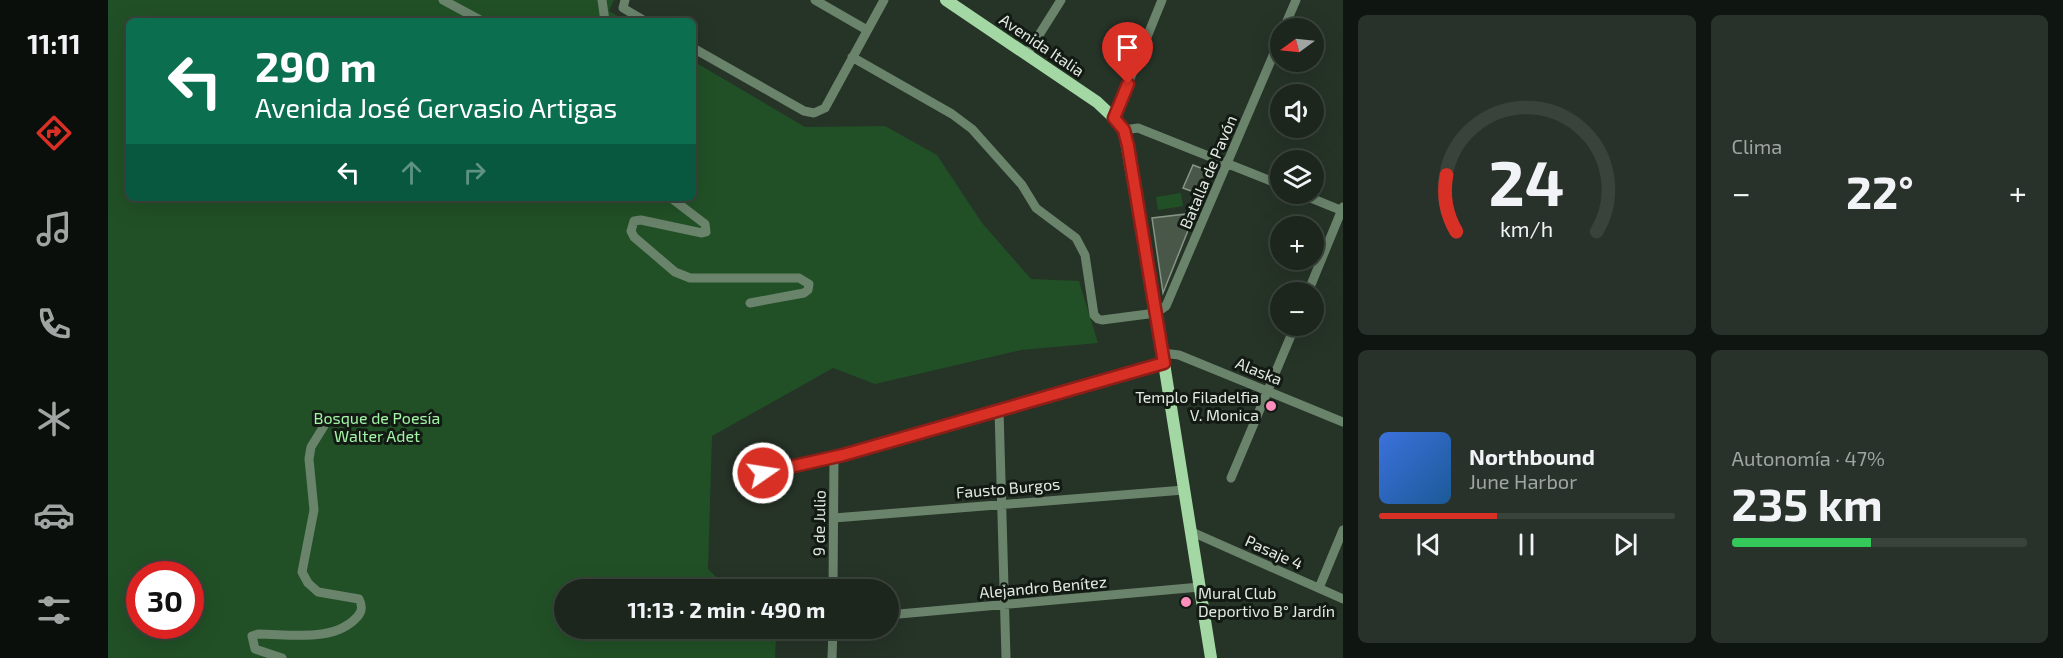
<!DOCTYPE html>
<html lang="es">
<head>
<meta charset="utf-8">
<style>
	:root { --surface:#1c261d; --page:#29322a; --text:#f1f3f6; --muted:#a0a5a4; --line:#3a433b; --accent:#d93025 }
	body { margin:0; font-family:"Exo 2",sans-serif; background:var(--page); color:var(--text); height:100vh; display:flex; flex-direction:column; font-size:22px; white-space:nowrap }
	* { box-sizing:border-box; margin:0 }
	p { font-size:20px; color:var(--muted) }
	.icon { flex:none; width:33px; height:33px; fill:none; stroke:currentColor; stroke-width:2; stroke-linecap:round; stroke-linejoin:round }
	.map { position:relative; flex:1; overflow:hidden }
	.sheet { display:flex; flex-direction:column; gap:15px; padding:15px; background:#0f1510; width:720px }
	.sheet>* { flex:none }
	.banner { position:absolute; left:18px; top:18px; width:570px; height:183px; border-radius:9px; box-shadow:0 6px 24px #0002,0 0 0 2px var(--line); background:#0b6e4f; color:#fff; overflow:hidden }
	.needle { width:39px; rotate:255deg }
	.fabs { position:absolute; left:1162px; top:18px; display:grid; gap:12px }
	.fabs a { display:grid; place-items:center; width:54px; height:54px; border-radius:50%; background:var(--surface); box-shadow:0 6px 24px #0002,0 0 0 2px var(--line); font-size:30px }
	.speed { position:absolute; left:18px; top:561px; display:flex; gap:12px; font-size:30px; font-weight:700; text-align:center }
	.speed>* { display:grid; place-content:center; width:78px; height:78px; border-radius:50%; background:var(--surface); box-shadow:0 6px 24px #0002,0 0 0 2px var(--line); line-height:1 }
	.speed .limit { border:9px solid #d22; background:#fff; color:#111 }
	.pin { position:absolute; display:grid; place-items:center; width:51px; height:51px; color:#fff; margin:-62px -26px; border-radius:50% 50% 50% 0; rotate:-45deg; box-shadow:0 0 6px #0007 }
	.pin .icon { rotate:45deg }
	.me { position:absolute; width:66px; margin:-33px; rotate:77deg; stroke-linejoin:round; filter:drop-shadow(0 0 4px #0008) }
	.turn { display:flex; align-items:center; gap:21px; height:126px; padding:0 30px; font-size:27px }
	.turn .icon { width:78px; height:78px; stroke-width:2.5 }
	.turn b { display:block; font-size:42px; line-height:51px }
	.lanes { display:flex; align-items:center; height:57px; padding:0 30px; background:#0003; justify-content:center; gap:30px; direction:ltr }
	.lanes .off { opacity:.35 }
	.big { font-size:45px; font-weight:700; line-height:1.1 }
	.sheet .tile { flex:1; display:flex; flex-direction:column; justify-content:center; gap:9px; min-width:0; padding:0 21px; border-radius:9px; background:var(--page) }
	.sheet .dial { align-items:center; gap:0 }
	.dial svg { height:156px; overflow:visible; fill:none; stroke:var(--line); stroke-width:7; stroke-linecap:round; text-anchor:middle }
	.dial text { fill:var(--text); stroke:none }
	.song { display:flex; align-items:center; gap:18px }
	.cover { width:72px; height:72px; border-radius:9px; background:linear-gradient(135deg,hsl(220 70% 55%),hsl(210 70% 35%)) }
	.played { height:6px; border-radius:3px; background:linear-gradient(90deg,var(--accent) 40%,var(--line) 40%) }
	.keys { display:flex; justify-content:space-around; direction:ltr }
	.heat { display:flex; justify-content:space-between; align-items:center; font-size:33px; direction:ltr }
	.charge { height:9px; border-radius:4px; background:linear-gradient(90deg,#34c759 47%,var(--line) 0) }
	.sheet .tiles { flex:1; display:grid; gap:15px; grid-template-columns:repeat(2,1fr) }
	.trip { position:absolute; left:446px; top:579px; width:345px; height:60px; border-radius:30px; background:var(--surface); box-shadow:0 6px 24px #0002,0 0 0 2px var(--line); font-weight:700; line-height:60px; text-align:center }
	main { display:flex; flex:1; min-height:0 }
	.tab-bar { display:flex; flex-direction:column; width:108px; justify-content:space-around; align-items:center; background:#0b0f0c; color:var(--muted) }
	.tab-bar .icon { width:42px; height:42px }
	.tab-bar .selected { color:var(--accent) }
	.tab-bar b { font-size:27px; color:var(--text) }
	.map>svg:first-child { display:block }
</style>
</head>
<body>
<main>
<nav class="tab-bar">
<b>11:11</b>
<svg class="icon selected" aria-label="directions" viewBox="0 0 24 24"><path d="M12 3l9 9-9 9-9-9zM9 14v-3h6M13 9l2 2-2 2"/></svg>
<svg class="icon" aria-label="music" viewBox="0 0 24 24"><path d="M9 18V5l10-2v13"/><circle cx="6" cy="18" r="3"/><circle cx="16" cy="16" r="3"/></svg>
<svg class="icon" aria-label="phone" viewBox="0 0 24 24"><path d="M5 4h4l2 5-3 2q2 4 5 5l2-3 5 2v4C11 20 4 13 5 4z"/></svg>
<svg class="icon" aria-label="climate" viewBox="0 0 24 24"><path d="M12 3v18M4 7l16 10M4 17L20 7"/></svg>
<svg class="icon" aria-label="car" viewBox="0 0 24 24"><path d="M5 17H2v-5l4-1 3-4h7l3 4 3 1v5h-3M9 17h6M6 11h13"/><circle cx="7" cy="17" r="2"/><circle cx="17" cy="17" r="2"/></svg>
<svg class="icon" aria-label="filters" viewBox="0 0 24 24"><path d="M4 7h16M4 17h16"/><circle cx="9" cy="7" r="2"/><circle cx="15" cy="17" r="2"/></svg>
</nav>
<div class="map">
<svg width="1235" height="658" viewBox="0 0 1235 658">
	<rect width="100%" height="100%" fill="#263327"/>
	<!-- green -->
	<path fill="#215026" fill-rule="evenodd" d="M0,0H506L501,11L518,21H21V198H585V61L697,127L777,126L829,155L874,223L923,279L971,281L990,343L913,350L767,384L725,368L604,436L600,569L620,589L456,590V628L659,629L668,638L667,658H0ZM32,574H82V626H32Z
		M1073,193L1075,206L1050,210L1048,197Z"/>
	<!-- building -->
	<path fill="#495749" stroke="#869586" stroke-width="1.5" d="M1085,165L1103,172L1094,195L1075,188Z
		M1087,213L1055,293L1044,218Z"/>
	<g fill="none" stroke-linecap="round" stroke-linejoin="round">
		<!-- minor -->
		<path stroke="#6a836b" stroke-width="9" d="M335,0L374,21
			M494,0L497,21
			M517,0L515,8L537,21
			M707,0L759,30
			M1176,28L1188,0
			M585,48L696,111L706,113L717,108L776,0
			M919,54L953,0
			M744,57L844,114L864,129L914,185L928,208L968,238L977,255L986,315L990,319L994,320L1048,313L1058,306L1173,37
			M1006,118L1054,0
			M1016,130L1030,128L1173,185
			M1193,194L1235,211
			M563,198L597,224L598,232L594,233L533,220L526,221L523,231L526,237L567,272L582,278H691L701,284L700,290L696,293L642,303
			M1200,292L1235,207
			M1054,353L1071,355L1235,422
			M891,410L898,658
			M655,473L735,455L1056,363
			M1123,478L1187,326
			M726,518L1076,490
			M1084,532L1235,599
			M1211,588L1235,530
			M725,590L726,457
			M780,615L1092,587
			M174,658L147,649L144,636L150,634C182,634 227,643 250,616C255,610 254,605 251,599L210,592L200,583L194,572L206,510L201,459L203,447L216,426
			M724,658L725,628"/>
		<!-- major -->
		<path stroke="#a3d8a5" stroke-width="12" d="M838,0L989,102L1006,118L1016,130L1048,313L1103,658"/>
	</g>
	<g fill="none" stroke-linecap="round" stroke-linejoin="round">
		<!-- route casing -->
		<g stroke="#8d1f18" stroke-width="15">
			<path id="route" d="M655,473L735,455L1056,363L1020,146L1016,130L1006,118L1020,84"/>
		</g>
		<!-- route -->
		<use href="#route" stroke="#d93025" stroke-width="10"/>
	</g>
	<!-- markers -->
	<g fill="#fe8ebb" stroke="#131913" stroke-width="2">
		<circle cx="1163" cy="406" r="6"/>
		<circle cx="1078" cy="602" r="6"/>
	</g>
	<g text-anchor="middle" stroke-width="6" stroke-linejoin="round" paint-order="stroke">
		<!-- street labels -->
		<g font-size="16" fill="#e1e9e1" stroke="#131913">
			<text transform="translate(934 45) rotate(34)" y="6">Avenida Italia</text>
			<text transform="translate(1100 172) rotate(-67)" y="6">Batalla de Pavón</text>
			<text transform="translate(1151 371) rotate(22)" y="6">Alaska</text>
			<text transform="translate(900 488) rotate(-5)" y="6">Fausto Burgos</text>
			<text transform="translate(711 523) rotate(-89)" y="6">9 de Julio</text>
			<text transform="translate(1166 552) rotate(24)" y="6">Pasaje 4</text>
			<text transform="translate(935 587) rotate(-5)" y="6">Alejandro Benítez</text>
		</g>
		<!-- poi labels -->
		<g font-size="16" fill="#e1e9e1" stroke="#131913" text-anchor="end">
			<text x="1151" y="403">Templo Filadelfia<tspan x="1151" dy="18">V. Monica</tspan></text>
			<text x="1090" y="599" text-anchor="start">Mural Club<tspan x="1090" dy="18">Deportivo B° Jardín</tspan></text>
		</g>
		<!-- park labels -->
		<g font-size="16" fill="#a2f4a6" stroke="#131913">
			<text x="269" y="424">Bosque de Poesía<tspan x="269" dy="18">Walter Adet</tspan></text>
		</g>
	</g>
</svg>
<div class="fabs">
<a><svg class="needle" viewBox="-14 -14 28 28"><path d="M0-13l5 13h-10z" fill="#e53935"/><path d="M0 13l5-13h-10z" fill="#a0a5a4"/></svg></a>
<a><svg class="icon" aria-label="sound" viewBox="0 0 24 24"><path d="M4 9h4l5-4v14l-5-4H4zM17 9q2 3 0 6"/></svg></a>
<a><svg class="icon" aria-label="layers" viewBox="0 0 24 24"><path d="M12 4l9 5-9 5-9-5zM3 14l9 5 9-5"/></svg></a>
<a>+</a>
<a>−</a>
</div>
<div class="speed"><div class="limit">30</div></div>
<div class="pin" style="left:1020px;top:84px;background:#d93025"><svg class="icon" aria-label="arrive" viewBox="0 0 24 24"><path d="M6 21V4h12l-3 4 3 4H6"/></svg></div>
<svg class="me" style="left:655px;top:473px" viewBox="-20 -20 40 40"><circle r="17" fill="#d93025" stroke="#fff" stroke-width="3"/><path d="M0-11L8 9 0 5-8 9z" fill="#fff"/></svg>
<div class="trip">11:13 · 2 min · 490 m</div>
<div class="banner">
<div class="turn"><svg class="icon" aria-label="left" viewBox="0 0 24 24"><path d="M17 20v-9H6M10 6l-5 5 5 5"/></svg><div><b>290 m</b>Avenida José Gervasio Artigas</div></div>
<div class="lanes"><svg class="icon" aria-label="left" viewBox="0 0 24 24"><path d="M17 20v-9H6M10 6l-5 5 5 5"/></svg><svg class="icon off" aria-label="ahead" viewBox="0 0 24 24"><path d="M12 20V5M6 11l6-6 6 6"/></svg><svg class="icon off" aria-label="right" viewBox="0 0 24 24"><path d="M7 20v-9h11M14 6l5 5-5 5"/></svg></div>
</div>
</div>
<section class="sheet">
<div class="tiles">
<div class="tile dial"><svg viewBox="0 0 100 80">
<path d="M14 69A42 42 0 1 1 86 69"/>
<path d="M14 69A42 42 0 0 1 9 40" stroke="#d93025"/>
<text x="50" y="56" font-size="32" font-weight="700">24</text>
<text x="50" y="72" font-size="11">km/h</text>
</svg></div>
<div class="tile"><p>Clima</p>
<div class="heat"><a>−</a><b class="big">22°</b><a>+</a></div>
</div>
<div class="tile">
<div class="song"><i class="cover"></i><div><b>Northbound</b><p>June Harbor</p></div></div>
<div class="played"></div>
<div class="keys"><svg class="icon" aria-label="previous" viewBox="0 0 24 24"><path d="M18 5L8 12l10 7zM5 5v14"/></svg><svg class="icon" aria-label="pause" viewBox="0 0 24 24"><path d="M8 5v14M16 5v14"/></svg><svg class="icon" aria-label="next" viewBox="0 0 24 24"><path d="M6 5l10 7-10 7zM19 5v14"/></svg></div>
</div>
<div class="tile"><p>Autonomía · 47%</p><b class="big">235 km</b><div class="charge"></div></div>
</div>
</section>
</main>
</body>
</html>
